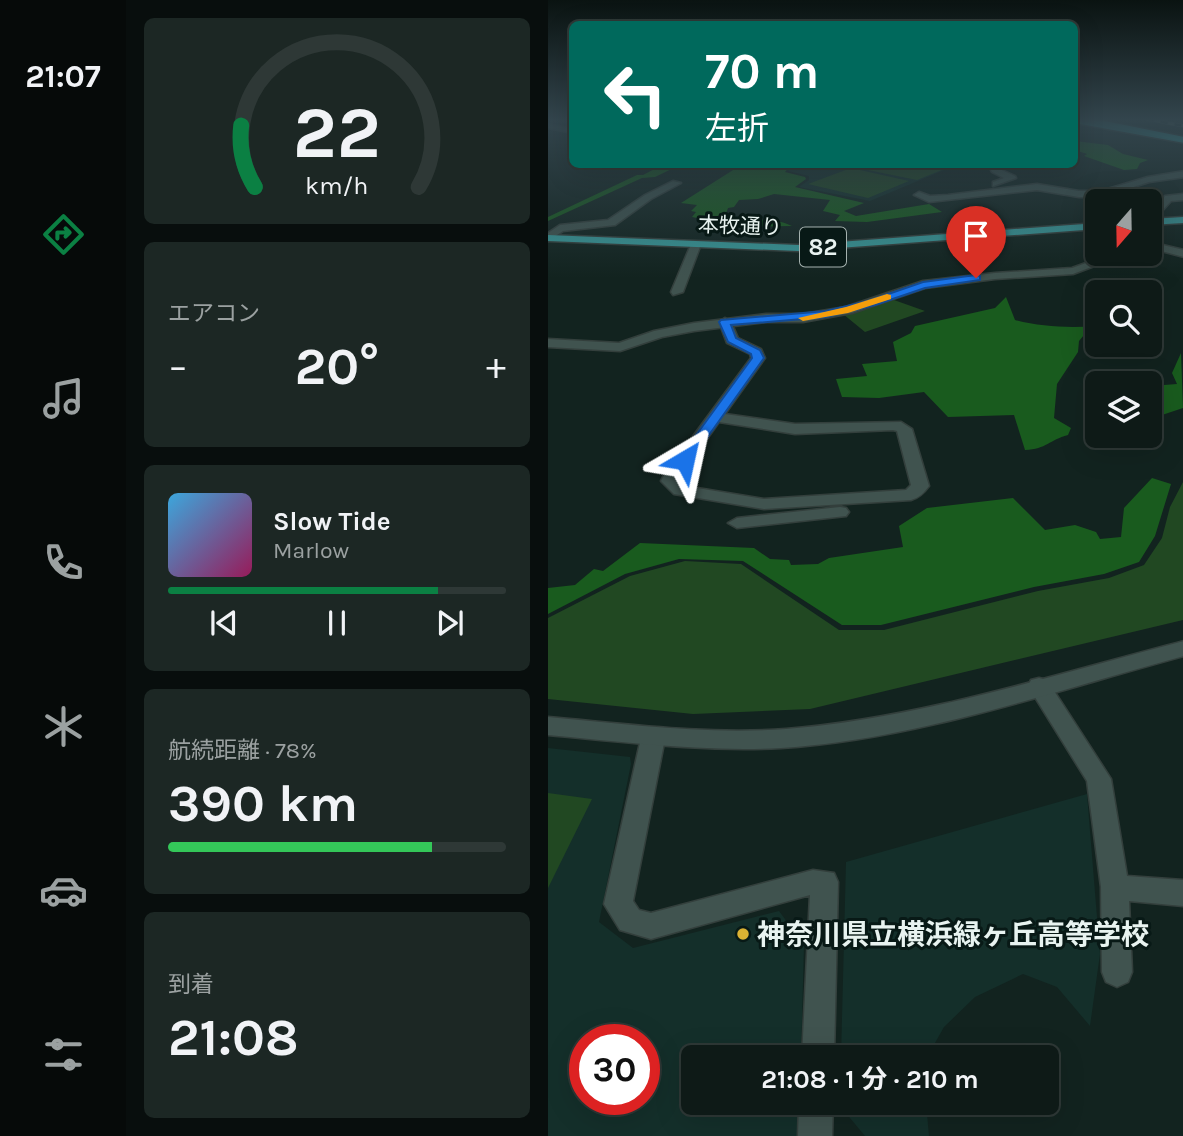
<!DOCTYPE html>
<html lang="ja">
<head>
<meta charset="utf-8">
<style>
	:root { --surface:#0e1a17; --page:#1c2724; --text:#f1f3f6; --muted:#9ba1a1; --line:#2e3836; --accent:#0b8043 }
	body { margin:0; font-family:Karla,"Noto Sans JP",sans-serif; background:var(--page); color:var(--text); height:100vh; display:flex; flex-direction:column; font-size:26px; white-space:nowrap }
	* { box-sizing:border-box; margin:0 }
	p { font-size:23px; color:var(--muted) }
	.icon { flex:none; width:38px; height:38px; fill:none; stroke:currentColor; stroke-width:2; stroke-linecap:round; stroke-linejoin:round }
	.map { position:relative; flex:1; overflow:hidden }
	.drawer { display:flex; flex-direction:column; gap:18px; padding:18px; background:#080e0d; width:422px }
	.drawer>* { flex:none }
	.guide { position:absolute; left:21px; top:21px; width:509px; height:147px; border-radius:10px; box-shadow:0 7px 28px #0002,0 0 0 2px var(--line); background:#00695c; color:#fff; overflow:hidden }
	.needle { width:46px; rotate:200deg }
	.tools { position:absolute; left:537px; top:189px; display:grid; gap:14px }
	.tools a { display:grid; place-items:center; width:77px; height:77px; border-radius:10px; background:var(--surface); box-shadow:0 7px 28px #0002,0 0 0 2px var(--line); font-size:35px }
	.speed { position:absolute; left:21px; top:1024px; display:flex; gap:14px; font-size:35px; font-weight:700; text-align:center }
	.speed>* { display:grid; place-content:center; width:91px; height:91px; border-radius:50%; background:var(--surface); box-shadow:0 7px 28px #0002,0 0 0 2px var(--line); line-height:1 }
	.speed .limit { border:10px solid #d22; background:#fff; color:#111 }
	.pin { position:absolute; display:grid; place-items:center; width:60px; height:60px; color:#fff; margin:-72px -30px; border-radius:50% 50% 50% 0; rotate:-45deg; box-shadow:0 0 7px #0007 }
	.pin .icon { rotate:45deg }
	.me { position:absolute; width:77px; margin:-38px; rotate:36deg; stroke-linejoin:round; filter:drop-shadow(0 0 5px #0008) }
	.turn { display:flex; align-items:center; gap:24px; height:147px; padding:0 21px; font-size:32px }
	.turn .icon { width:91px; height:91px; stroke-width:2.5 }
	.turn b { display:block; font-size:49px; line-height:60px }
	.big { font-size:52px; font-weight:700; line-height:1.1 }
	.drawer .tile { flex:1; display:flex; flex-direction:column; justify-content:center; gap:10px; min-width:0; padding:0 24px; border-radius:10px; background:var(--page) }
	.drawer .dial { align-items:center; gap:0 }
	.dial svg { height:182px; overflow:visible; fill:none; stroke:var(--line); stroke-width:7; stroke-linecap:round; text-anchor:middle }
	.dial text { fill:var(--text); stroke:none }
	.song { display:flex; align-items:center; gap:21px }
	.cover { width:84px; height:84px; border-radius:10px; background:linear-gradient(135deg,hsl(200 70% 55%),hsl(330 70% 35%)) }
	.played { height:7px; border-radius:4px; background:linear-gradient(90deg,var(--accent) 80%,var(--line) 80%) }
	.keys { display:flex; justify-content:space-around; direction:ltr }
	.heat { display:flex; justify-content:space-between; align-items:center; font-size:38px; direction:ltr }
	.charge { height:10px; border-radius:5px; background:linear-gradient(90deg,#34c759 78%,var(--line) 0) }
	.trip { position:absolute; left:133px; top:1045px; width:378px; height:70px; border-radius:10px; background:var(--surface); box-shadow:0 7px 28px #0002,0 0 0 2px var(--line); font-weight:700; line-height:70px; text-align:center }
	main { display:flex; flex:1; min-height:0 }
	.menu { display:flex; flex-direction:column; width:126px; justify-content:space-around; align-items:center; background:#060a09; color:var(--muted) }
	.menu .icon { width:49px; height:49px }
	.menu .on { color:var(--accent) }
	.menu b { font-size:32px; color:var(--text) }
	.map>svg:first-child { display:block }
</style>
</head>
<body>
<main>
<nav class="menu">
<b>21:07</b>
<svg class="icon on" aria-label="directions" viewBox="0 0 24 24"><path d="M12 3l9 9-9 9-9-9zM9 14v-3h6M13 9l2 2-2 2"/></svg>
<svg class="icon" aria-label="music" viewBox="0 0 24 24"><path d="M9 18V5l10-2v13"/><circle cx="6" cy="18" r="3"/><circle cx="16" cy="16" r="3"/></svg>
<svg class="icon" aria-label="phone" viewBox="0 0 24 24"><path d="M5 4h4l2 5-3 2q2 4 5 5l2-3 5 2v4C11 20 4 13 5 4z"/></svg>
<svg class="icon" aria-label="climate" viewBox="0 0 24 24"><path d="M12 3v18M4 7l16 10M4 17L20 7"/></svg>
<svg class="icon" aria-label="car" viewBox="0 0 24 24"><path d="M5 17H2v-5l4-1 3-4h7l3 4 3 1v5h-3M9 17h6M6 11h13"/><circle cx="7" cy="17" r="2"/><circle cx="17" cy="17" r="2"/></svg>
<svg class="icon" aria-label="filters" viewBox="0 0 24 24"><path d="M4 7h16M4 17h16"/><circle cx="9" cy="7" r="2"/><circle cx="15" cy="17" r="2"/></svg>
</nav>
<section class="drawer">
<div class="tile dial"><svg viewBox="0 0 100 80">
<path d="M14 69A42 42 0 1 1 86 69"/>
<path d="M14 69A42 42 0 0 1 8 42" stroke="#0b8043"/>
<text x="50" y="56" font-size="32" font-weight="700">22</text>
<text x="50" y="72" font-size="11">km/h</text>
</svg></div>
<div class="tile"><p>エアコン</p>
<div class="heat"><a>−</a><b class="big">20°</b><a>+</a></div>
</div>
<div class="tile">
<div class="song"><i class="cover"></i><div><b>Slow Tide</b><p>Marlow</p></div></div>
<div class="played"></div>
<div class="keys"><svg class="icon" aria-label="previous" viewBox="0 0 24 24"><path d="M18 5L8 12l10 7zM5 5v14"/></svg><svg class="icon" aria-label="pause" viewBox="0 0 24 24"><path d="M8 5v14M16 5v14"/></svg><svg class="icon" aria-label="next" viewBox="0 0 24 24"><path d="M6 5l10 7-10 7zM19 5v14"/></svg></div>
</div>
<div class="tile"><p>航続距離 · 78%</p><b class="big">390 km</b><div class="charge"></div></div>
<div class="tile"><p>到着</p><b class="big">21:08</b></div>
</section>
<div class="map">
<svg width="636" height="1136" viewBox="0 0 636 1136">
	<rect width="100%" height="100%" fill="#12231f"/>
	<!-- built -->
	<path fill="#142f2a" fill-rule="evenodd" d="M245,165H408L322,201L251,187L261,180V176L240,171Z
		M0,748L82,757L83,764L51,922L85,948L231,911L256,945L253,1057H145V1102L251,1103L250,1136H0ZM37,1040H96V1099H37Z
		M539,794L552,954L542,1026L509,987L475,974L427,997L396,1027L379,1057H293L298,862Z
		M292,1103H378L381,1136H317L292,1106Z"/>
	<!-- green -->
	<path fill="#214822" d="M295,165H406L369,180Z
		M303,168L361,181L320,198L260,184Z
		M346,300L377,311L317,332L295,314Z
		M635,482V620L262,709L145,714L0,699V618L82,576L137,561L193,564L291,630H336L490,591L561,578L596,565L614,538L622,507Z
		M0,793L44,799L0,888Z"/>
	<!-- forest -->
	<path fill="#195b1e" d="M527,141L560,145L575,154L600,160L592,163L589,169L576,170L536,156L539,154L527,150Z
		M116,164L132,165L107,177L94,178L0,221V217L89,175H95Z
		M244,164L237,172L257,177L258,179L247,187L316,203L296,211L308,216L381,204L394,212L319,222L287,221L292,215L275,211L282,200L226,194L210,199L191,200L186,207L180,208L177,216C198,224 223,215 244,226L174,227L170,222L144,217L148,212L143,211L149,205L133,203L193,165Z
		M458,297L467,320C494,327 521,328 549,326V330L536,335L531,341L530,352L509,384L506,418L523,428L520,435C501,440 499,449 477,450L466,415L400,417L376,392L331,398L294,397L288,379L319,376L314,364L349,361L345,342L363,333L367,326L447,308Z
		M633,353L635,408L602,419V408L608,407L603,386L629,384L624,373Z
		M604,478L623,484L607,536L591,562L556,574L486,587L333,625H294L195,561L131,559L77,574L0,614V588L27,585L46,569L55,571L92,543L206,548L222,559L241,560L243,565L270,564L281,558L355,547L351,526L379,508L465,498L497,530L527,525L548,532L552,539L573,537L576,508Z"/>
	<g fill="none" stroke-linecap="round" stroke-linejoin="round">
		<!-- minor casing -->
		<g stroke="#333f3c" stroke-width="3">
			<path id="minor" d="M0,124L24,129V133L0,128Z
				M447,167L467,176L468,178L445,186V182L456,178L444,172L443,170Z
				M636,171V177L601,182L554,197H531L489,190L381,202L366,195L371,192L382,196L400,195L489,184L531,191H553L600,177Z
				M125,181L133,183L103,199L67,225L15,231L0,241V233L12,225L60,220L97,195Z
				M636,194V200L623,201L613,212L605,210L617,196Z
				M144,242L153,244L135,292L125,295L123,292Z
				M602,242L636,250V257L602,248Z
				M177,318L183,322L190,338L213,349L217,358L177,414L247,424L353,422L364,429L381,486C376,493 371,498 363,500L216,509L126,494L113,481L115,477L203,358L202,354L179,343L171,322ZM171,422L247,434L345,430L349,431L363,485L358,490L216,499L137,486L130,480Z
				M292,507L298,508L301,512L298,516L189,528L180,523L189,518Z
				M491,678L499,680L563,779L579,876L636,880V906L581,901L584,972L580,982L569,987L558,982L554,972L553,887L539,781L480,686L483,680Z
				M105,729L113,731L117,738L85,901L91,910L103,913L265,870L286,873L290,882L286,1057H254L262,895L103,939L72,930L56,904L93,738L97,731Z
				M251,1102H285L284,1136H250Z"/>
		</g>
		<!-- tertiary casing -->
		<g stroke="#333f3c" stroke-width="3">
			<path id="tertiary" d="M563,254H578L525,274L447,279L377,288L304,313L255,322H218L146,331L114,337L72,351L0,347V339L71,343L106,331L146,323L218,314H255L298,307L375,281L447,273L524,268Z
				M636,641V656C506,691 367,740 233,748C155,752 77,742 0,735V717C79,724 159,735 238,729C373,718 505,675 636,641Z"/>
		</g>
		<!-- primary casing -->
		<g stroke="#333f3c" stroke-width="3">
			<path id="primary" d="M636,217V223L602,225V219Z
				M550,223V229L250,251L0,241V235L250,245Z"/>
		</g>
		<!-- trunk casing -->
		<g stroke="#333f3c" stroke-width="3">
			<path id="trunk" d="M527,119L636,138V143L527,123Z"/>
		</g>
		<!-- motorway casing -->
		<g stroke="#333f3c" stroke-width="3">
			<path id="motorway" d="M530,119H547L636,137V142Z"/>
		</g>
		<!-- minor -->
		<use href="#minor" fill="#40534f" fill-rule="evenodd"/>
		<!-- tertiary -->
		<use href="#tertiary" fill="#40534f" fill-rule="evenodd"/>
		<!-- primary -->
		<use href="#primary" fill="#389495" fill-rule="evenodd"/>
		<!-- trunk -->
		<use href="#trunk" fill="#36aaac" fill-rule="evenodd"/>
		<!-- motorway -->
		<use href="#motorway" fill="#33bfc3" fill-rule="evenodd"/>
		<!-- rail casing -->
		<g stroke="#788682" stroke-width="3.5">
			<path id="rail" d="M599,119L636,126"/>
		</g>
		<!-- rail -->
		<use href="#rail" stroke="#081916" stroke-width="2.5" stroke-dasharray="7" stroke-linecap="butt"/>
	</g>
	<!-- sky -->
	<linearGradient id="sky" x2="0" y2="1"><stop stop-color="#0a1311"/><stop offset="0.43" stop-color="#33454d"/><stop offset="1" stop-color="#33454d" stop-opacity="0"/></linearGradient>
	<rect width="636" height="278" fill="url(#sky)"/>
	<!-- route -->
	<path fill="#1a73e8" stroke="#114b97" stroke-width="2" d="M428,275L432,276V280L377,288L327,305L278,317L183,325L188,338L212,350L216,358L141,463H132L130,460L204,358L203,354L180,342L171,322L173,320L278,311L320,301L375,282Z"/>
	<!-- slow -->
	<path fill="#f59e0b" d="M339,294L343,295V299L300,313L255,321L250,318L298,307Z"/>
	<!-- markers -->
	<circle fill="#dbb233" stroke="#081916" stroke-width="2.5" cx="195" cy="934" r="7"/>
	<g text-anchor="middle" stroke-width="6" stroke-linejoin="round" paint-order="stroke">
		<!-- far-street labels -->
		<g font-size="21" fill="#e8f3f0" stroke="#081916">
			<text transform="translate(192 226) rotate(2)" y="7">本牧通り</text>
		</g>
		<!-- shield labels -->
		<rect fill="#081916" stroke="#a5b2af" stroke-width="2" x="252" y="227.5" width="46" height="39" rx="5"/>
		<g font-size="23" font-weight="bold" fill="#e8f3f0">
			<text x="275" y="255">82</text>
		</g>
		<!-- near-poi labels -->
		<g font-size="28" font-weight="bold" fill="#e8f3f0" stroke="#081916" text-anchor="start">
			<text x="209" y="944">神奈川県立横浜緑ヶ丘高等学校</text>
		</g>
	</g>
</svg>
<div class="tools">
<a><svg class="needle" viewBox="-14 -14 28 28"><path d="M0-13l5 13h-10z" fill="#e53935"/><path d="M0 13l5-13h-10z" fill="#9ba1a1"/></svg></a>
<a><svg class="icon" aria-label="search" viewBox="0 0 24 24"><circle cx="10" cy="10" r="6"/><path d="M15 15l6 6"/></svg></a>
<a><svg class="icon" aria-label="layers" viewBox="0 0 24 24"><path d="M12 4l9 5-9 5-9-5zM3 14l9 5 9-5"/></svg></a>
</div>
<div class="speed"><div class="limit">30</div></div>
<div class="pin" style="left:428px;top:278px;background:#d93025"><svg class="icon" aria-label="arrive" viewBox="0 0 24 24"><path d="M6 21V4h12l-3 4 3 4H6"/></svg></div>
<svg class="me" style="left:137px;top:460px" viewBox="-20 -20 40 40"><path d="M0-17L14 15 0 8-14 15z" fill="#1a73e8" stroke="#fff" stroke-width="4"/></svg>
<div class="trip">21:08 · 1 分 · 210 m</div>
<div class="guide">
<div class="turn"><svg class="icon" aria-label="left" viewBox="0 0 24 24"><path d="M17 20v-9H6M10 6l-5 5 5 5"/></svg><div><b>70 m</b>左折</div></div>
</div>
</div>
</main>
</body>
</html>
